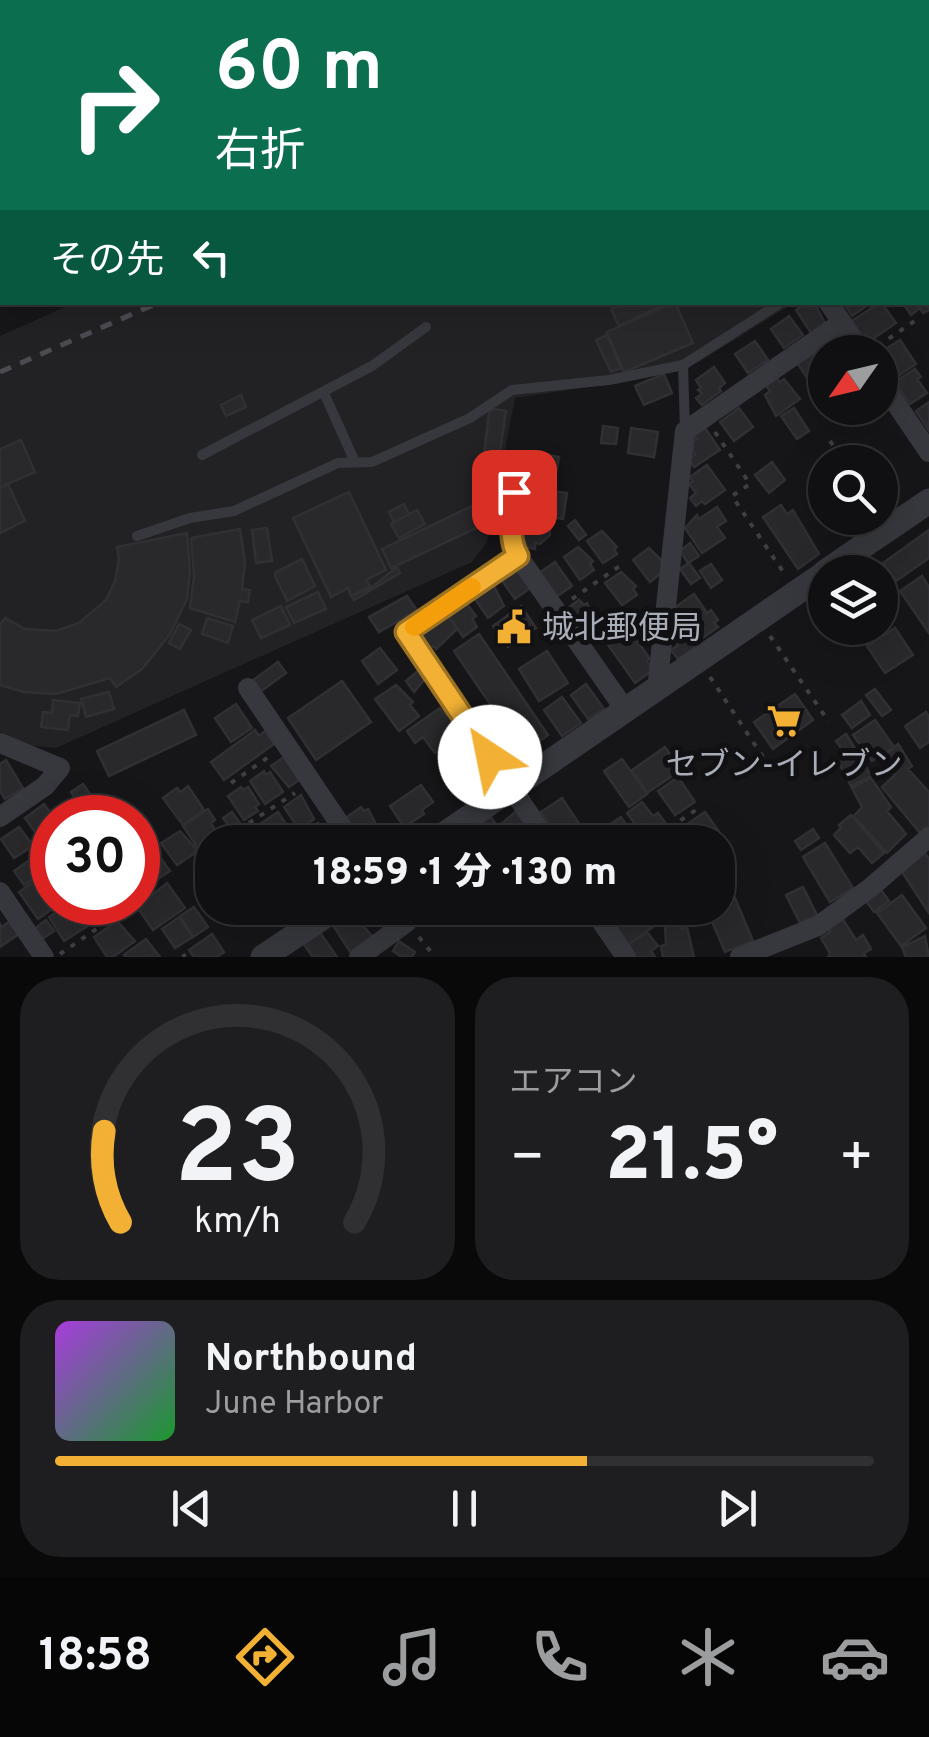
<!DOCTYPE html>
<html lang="ja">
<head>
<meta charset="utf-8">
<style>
	:root { --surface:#101012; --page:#1e1e20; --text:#f1f3f6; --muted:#9c9d9f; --line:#303032; --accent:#f2b134 }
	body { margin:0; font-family:Overpass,"Noto Sans JP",sans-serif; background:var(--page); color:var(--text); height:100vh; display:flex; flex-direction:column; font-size:38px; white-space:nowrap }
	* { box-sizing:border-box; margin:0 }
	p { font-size:32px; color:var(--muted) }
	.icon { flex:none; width:55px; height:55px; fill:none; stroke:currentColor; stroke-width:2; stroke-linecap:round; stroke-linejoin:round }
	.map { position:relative; height:957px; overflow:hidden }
	.details { display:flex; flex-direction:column; gap:20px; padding:20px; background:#09090a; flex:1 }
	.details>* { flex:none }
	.top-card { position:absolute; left:0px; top:0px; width:930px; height:305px; box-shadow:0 10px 40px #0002,0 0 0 2px var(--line); background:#0b6e4f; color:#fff; overflow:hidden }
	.needle { width:65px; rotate:236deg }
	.tools { position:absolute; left:808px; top:335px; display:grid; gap:20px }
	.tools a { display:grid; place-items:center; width:90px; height:90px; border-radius:50%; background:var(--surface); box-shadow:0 10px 40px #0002,0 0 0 2px var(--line); font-size:50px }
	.speed { position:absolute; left:30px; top:795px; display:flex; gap:20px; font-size:50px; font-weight:700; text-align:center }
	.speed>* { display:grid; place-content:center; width:130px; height:130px; border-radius:50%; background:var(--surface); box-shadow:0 10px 40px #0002,0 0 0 2px var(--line); line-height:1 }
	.speed .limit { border:15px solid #d22; background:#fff; color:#111 }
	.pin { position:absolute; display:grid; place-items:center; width:85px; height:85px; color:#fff; margin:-42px; border-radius:20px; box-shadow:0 5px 15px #0006 }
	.me { position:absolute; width:110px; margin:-55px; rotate:326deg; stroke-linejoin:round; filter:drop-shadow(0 0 8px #0008) }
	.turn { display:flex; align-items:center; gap:35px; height:210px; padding:0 50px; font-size:45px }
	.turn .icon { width:130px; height:130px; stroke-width:2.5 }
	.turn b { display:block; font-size:70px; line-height:85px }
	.then { display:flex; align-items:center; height:95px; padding:0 50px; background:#0003; gap:20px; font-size:38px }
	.big { font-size:75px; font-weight:800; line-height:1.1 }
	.details .card { flex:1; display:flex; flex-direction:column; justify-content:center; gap:15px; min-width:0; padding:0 35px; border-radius:40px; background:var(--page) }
	.details .dial { align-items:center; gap:0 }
	.dial svg { height:260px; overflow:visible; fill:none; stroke:var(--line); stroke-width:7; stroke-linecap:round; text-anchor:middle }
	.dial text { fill:var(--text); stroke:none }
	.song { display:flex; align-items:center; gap:30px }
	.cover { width:120px; height:120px; border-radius:15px; background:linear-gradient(135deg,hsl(280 70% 55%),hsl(130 70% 35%)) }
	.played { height:10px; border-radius:5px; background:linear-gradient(90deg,var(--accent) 65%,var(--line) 65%) }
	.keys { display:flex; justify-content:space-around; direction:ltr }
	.heat { display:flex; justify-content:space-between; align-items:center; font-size:55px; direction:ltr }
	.details .tiles { flex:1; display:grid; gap:20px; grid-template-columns:1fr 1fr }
	.card:last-child { grid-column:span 2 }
	.trip { position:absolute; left:195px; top:825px; width:540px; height:100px; border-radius:40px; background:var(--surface); box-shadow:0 10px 40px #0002,0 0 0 2px var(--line); font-weight:800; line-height:100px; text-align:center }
	.tab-bar { display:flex; height:160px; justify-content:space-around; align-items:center; background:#060607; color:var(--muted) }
	.tab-bar .icon { width:70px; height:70px }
	.tab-bar .current { color:var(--accent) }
	.tab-bar b { font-size:45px; color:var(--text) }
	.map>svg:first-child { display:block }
</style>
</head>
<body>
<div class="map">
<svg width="929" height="957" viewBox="0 0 929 957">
	<rect width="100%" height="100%" fill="#161618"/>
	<!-- built -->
	<path fill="#222225" d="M758,0H929V186L928,2H755Z
		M76,302L794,303L689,368L629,381L515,398L487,542L472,562L56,748L27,745L0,732V336Z"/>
	<!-- building -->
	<path fill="#29292c" stroke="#303034" stroke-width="2.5" d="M0,0H70V2H2L0,38Z
		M518,0H723L718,2Z
		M929,289V310L923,313L920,308L911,315L902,302H928Z
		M626,302H668L619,326L611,309Z
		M675,302L693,343L624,372L607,332Z
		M808,302H814L827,327L813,336L796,310Z
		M843,302H872L852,316Z
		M881,302L896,323L868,342L850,322Z
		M789,316L803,335L784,348L771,329Z
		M607,335L621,368L611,372L596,340Z
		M900,340L916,364L898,376L881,352Z
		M755,341L768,360L748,373L735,354Z
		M822,341L830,352H825V371L810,382L795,360Z
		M714,367L725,383L719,388L721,391L702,405L696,398L702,394L698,390L701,388L696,380Z
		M915,369L921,377L917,379L927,393L910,404L895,382Z
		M664,374L672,393L644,405L635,386Z
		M775,376L780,382L784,379L800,399L776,416L765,395L770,391L764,383Z
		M241,395L246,407L226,416L221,405Z
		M929,402V431L916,411Z
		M739,408L753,427L734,441L720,422Z
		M794,408L809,431L797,439L781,416Z
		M493,409L506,411L498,466L483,463L489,413Z
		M603,426L618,428L616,444L601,443Z
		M631,428L658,432L654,457L628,453Z
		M705,428L720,450L694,467L688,459L695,455L690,444L697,439L694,435Z
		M21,440L35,472L0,487V449Z
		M528,451L559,457L554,484L523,478Z
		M772,462L785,480L769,493L755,475Z
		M707,465L725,490L705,504L702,501L696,506L690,498L696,493L689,484L693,481L690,477Z
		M8,484L25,521L0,533V488Z
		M532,488L567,493L563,519L521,512L522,502H530Z
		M349,492L386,570L366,580L370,586L351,596L348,588L331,597L293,518Z
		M404,504L409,514L394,522L389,512Z
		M781,505L787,514L793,510L819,554L798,569L763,517Z
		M472,506L481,526L391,568L382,549Z
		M717,507L726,521L717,527L725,538L702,553L685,528L697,515L699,519Z
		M417,510L425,524L399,538L391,524Z
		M522,520L550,525V535L540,544L535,543V549L521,546Z
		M575,520L586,535L579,540L568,526Z
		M267,528L272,561L256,563L252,530Z
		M240,529L245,562L242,589L250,590L248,602L240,601L235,622L190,608L194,576L191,538Z
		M929,530V558L896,581L883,563Z
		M602,531L617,547L614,549L617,554L603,563L587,541Z
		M187,533L190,572L187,599L170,634L142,669L116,687L110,678L56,694L24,692L0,685V625L5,618L25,629L56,631L79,623L106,600L115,581L119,559L117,547Z
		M690,543L699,556L688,563L680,551Z
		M578,547L593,561L590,564L594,570L580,580L564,557Z
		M649,548L664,563V571L650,582L633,560Z
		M302,559L315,586L287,601L275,576L276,572Z
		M516,562L533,586L515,599L498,575Z
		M555,562L572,586L556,597L539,573Z
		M689,563L700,578L691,584L680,569Z
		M711,564L722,580L711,588L700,571Z
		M397,567L400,573L354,600L352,596L372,587Z
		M621,572L636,586L633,589L637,595L622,605L605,583Z
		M922,576L929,587V633L900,591Z
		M491,580L504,606L488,618L471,593Z
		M318,592L326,609L294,623L286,607Z
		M694,594L707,613L711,610L718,620L714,623L718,627L697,642L674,608Z
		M407,596L417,610L379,632L369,617Z
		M463,599L476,616L472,619L477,627L463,637L445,611Z
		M579,600L584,605L587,603L596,622L582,632L565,610Z
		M281,606L290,625L261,638L252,620Z
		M521,606L536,628L508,647L493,626Z
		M880,611L889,624L863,642L853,628H880Z
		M445,612L457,629L436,649L434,646L426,651L414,634Z
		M207,618L233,626L228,643L202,634Z
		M623,621L650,659L647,661L653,670L635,683L602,636Z
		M179,624L191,630L180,649L169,643Z
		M684,625L698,645L678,659L671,650L678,645L671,634Z
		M895,628L913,655L885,673L867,646Z
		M479,634L548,735L533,746L536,750L526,757L521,749L514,754L498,730L505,726L454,651Z
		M380,648L397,670L378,684L362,661Z
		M547,651L568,683L539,701L519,669Z
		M278,662L286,673L260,692L252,681Z
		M419,670L426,678L414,692L406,681Z
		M342,681L371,722L316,760L288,718Z
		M586,684L604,709L588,719L571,695Z
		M396,685L413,702L410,705L419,716L399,731L375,699Z
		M875,689L891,710L882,716L866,695Z
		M109,692L114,709L86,717L81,699Z
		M795,694L813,720L773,749L754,722Z
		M562,697L581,723L562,736L544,710Z
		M53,700L80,703L78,716L70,715L68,730L41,727L43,712L52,713Z
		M861,701L870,715L852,728L842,715Z
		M236,704L252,728L231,742L215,718Z
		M440,708L454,723L451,725L453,728L444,735L449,743L435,753L423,737L415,743L407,731Z
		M184,710L196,735L109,776L97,751Z
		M926,712L929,717V742L920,748L905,726Z
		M875,720L894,747L872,761L853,735Z
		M255,730L259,736L265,731L274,744L224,780L211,762Z
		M846,734L854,747L845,753L836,741Z
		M898,744L912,766L908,769L929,792V825L920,833L882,787L895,775L882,757Z
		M665,747L681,770L647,793L632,770Z
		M856,749L871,776L851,786L837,759Z
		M284,757L299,780L289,787L271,766Z
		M622,759L647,794L629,807L604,771Z
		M6,760L23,788L5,799L0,791V764Z
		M264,771L266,775L270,772L283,792L265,804L250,781Z
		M678,777L695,802L675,815L658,791Z
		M871,778L891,807L887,811L906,834L887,853L854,816L862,807L852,788Z
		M83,784L96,803L84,811L71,792Z
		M421,785L433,802L422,810L424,814L404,827L390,806Z
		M188,786L204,810L183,825L163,798L177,788L181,792Z
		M241,787L243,790L248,787L259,804L255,807L258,811L244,820L228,796Z
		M301,795L314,819L299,829L284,807Z
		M562,798L588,837L580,842H557L545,824L548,822L541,812Z
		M642,802L653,816L658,813L666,824L646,839L627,813Z
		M44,804L54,818L52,834L42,842L25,818Z
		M361,807L364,811L368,809L377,826L358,839L344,819Z
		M208,809L215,820L211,823L220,838L200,851L183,826Z
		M516,811L530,831L511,842L499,826Z
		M232,812L242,826L233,832L223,818Z
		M278,812L291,832L288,834L290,837L281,842H272L260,824Z
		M705,812L722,836L713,842H694L683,827Z
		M851,815L884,853L872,863L858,847L850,853L834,835L841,828L839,825Z
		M490,816L509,842H485L474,827Z
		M621,817L638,842H603L597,833Z
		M318,823L331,842H293L292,840Z
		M19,827L33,846L14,858L1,839Z
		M251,828L262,842H236L234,839Z
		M813,829L819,838L801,850L795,841Z
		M180,831L198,851L177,865L161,843Z
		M825,843L853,888L830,902L803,857Z
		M154,849L170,871L149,885L138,868V860Z
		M41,852L50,867L24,885L14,871Z
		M925,853L929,859V913L900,869Z
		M44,874L52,887V902H62L38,919L19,892Z
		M167,883L185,908L153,930L137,907Z
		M803,887L817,915L800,923L786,895Z
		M879,887L889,901L874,912L864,898Z
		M902,895L926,928L901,946L877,913Z
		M735,898L753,941L725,952L707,910Z
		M71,902H81L92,923L64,941L49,917Z
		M194,907L208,927L193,937L180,916Z
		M280,908H310L289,921Z
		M631,908H641L657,924L628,944L612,921Z
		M349,916L354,921L357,918L374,939L353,956L334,927Z
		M179,917L193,937L175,948L162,929Z
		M842,918L856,940L863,935L871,949L864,953L866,957H828L830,953L821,938L830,932L827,927Z
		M46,920L54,931L41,940L34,929Z
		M10,921L19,934L0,947V924L2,927Z
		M117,921L135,941L113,957H107L94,937Z
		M680,922L681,929L687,927L694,957H663L661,946L666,945L665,925Z
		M319,931L337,957H313L302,942Z
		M647,932L658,946L651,951L655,957H634L627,946Z
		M212,934L224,952L216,957H194L189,950Z
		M925,936L929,957H906L902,947Z
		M146,939L160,957H126L124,955Z
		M399,941L415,952L412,957H402L393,951Z"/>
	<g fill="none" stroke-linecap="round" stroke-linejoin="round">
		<!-- path -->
		<path stroke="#3d3f44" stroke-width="4" stroke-dasharray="5 8" stroke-linecap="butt" d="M878,346L916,320
			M816,389L825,382
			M715,432L750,484L732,496L786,576
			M830,441L845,462
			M572,599L624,563
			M770,636L829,722
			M710,677L767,763
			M231,783L270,756
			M249,823L295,793
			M648,842L696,810
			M419,937L435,957
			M60,954L124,910
			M183,954L185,957"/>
		<!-- service -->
		<path stroke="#37383d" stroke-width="10" d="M683,365L685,430
			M324,393L355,462
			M202,455L372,366L426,327
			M137,536L190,518L234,511L338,463L372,462L470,418L512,390L609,380L683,365L782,302"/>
		<!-- minor -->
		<path stroke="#37383d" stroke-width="20" d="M828,302L862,352
			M880,380L929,452
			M514,492L513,549L626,711
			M518,555L406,632L548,842
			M248,688L352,842
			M657,689L685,431L841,323
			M0,743L60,768L45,786L0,817
			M0,892L44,957
			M592,908L626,957
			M359,957L407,922
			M740,957L818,926L870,888L929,837"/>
		<!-- tertiary -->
		<path stroke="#37383d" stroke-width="25" d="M288,2L292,0
			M825,572L929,501
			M433,842L825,573
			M263,957L337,908"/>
		<!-- trunk -->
		<path stroke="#5b5e65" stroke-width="32" d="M165,2L166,0
			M0,201L2,199"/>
		<!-- rail -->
		<path stroke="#4a4c52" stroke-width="5" stroke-dasharray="12 10" stroke-linecap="butt" d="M793,2L798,0
			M845,2L850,0
			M928,4L929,3
			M0,372L160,302"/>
	</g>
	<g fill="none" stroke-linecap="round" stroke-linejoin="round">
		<!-- route casing -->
		<g stroke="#9d7322" stroke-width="25">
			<path id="route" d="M490,757L406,632L518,556C507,538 513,512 514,492"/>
		</g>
		<!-- route -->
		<use href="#route" stroke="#f2b134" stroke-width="18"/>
		<!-- slow -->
		<path stroke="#f59e0b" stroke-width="18" d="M414,627L472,587"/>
	</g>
	<!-- icons -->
	<defs>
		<g id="civic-bare" transform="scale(2.7)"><path d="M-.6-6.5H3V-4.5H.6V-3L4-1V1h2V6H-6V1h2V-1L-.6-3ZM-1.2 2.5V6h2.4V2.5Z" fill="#f2b134" stroke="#111113" stroke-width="2.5" paint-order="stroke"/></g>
		<g id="supermarket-bare" transform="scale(2.7)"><path d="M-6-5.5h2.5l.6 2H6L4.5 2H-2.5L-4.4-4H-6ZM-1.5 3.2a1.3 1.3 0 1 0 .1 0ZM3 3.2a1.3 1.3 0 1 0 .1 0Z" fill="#f2b134" stroke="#111113" stroke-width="2.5" paint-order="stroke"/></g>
	</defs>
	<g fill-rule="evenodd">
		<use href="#civic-bare" x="514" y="627"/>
		<use href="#supermarket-bare" x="784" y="721"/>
	</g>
	<g text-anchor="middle" stroke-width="10" stroke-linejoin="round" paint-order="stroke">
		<!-- poi labels -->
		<g font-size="32" fill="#a8adb8" stroke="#111113" text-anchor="start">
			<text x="542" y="638">城北郵便局</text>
			<text x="784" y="775" text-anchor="middle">セブン-イレブン</text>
		</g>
	</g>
</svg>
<div class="tools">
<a><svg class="needle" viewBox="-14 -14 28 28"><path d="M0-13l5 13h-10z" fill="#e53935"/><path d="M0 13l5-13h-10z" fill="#9c9d9f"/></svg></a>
<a><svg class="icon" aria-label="search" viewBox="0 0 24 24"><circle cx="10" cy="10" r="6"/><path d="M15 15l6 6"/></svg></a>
<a><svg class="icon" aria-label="layers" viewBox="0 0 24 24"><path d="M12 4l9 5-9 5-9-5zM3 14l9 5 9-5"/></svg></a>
</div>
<div class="speed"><div class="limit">30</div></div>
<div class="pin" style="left:514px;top:492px;background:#d93025"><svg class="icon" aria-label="arrive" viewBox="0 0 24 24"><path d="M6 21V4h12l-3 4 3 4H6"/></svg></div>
<svg class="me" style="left:490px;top:757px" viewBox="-20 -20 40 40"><circle r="19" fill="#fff"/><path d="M0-13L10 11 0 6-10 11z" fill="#f2b134"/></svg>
<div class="trip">18:59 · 1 分 · 130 m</div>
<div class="top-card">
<div class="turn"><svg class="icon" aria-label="right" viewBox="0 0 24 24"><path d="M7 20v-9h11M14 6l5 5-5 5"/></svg><div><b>60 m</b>右折</div></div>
<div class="then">その先<svg class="icon" aria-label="left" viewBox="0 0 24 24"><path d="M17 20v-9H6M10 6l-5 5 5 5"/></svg></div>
</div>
</div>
<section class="details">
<div class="tiles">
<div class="card dial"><svg viewBox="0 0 100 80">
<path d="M14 69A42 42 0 1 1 86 69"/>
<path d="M14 69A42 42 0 0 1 9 41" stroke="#f2b134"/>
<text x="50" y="56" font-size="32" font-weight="700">23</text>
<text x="50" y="72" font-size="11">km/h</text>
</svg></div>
<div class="card"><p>エアコン</p>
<div class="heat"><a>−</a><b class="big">21.5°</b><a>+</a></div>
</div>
<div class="card">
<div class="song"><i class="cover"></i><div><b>Northbound</b><p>June Harbor</p></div></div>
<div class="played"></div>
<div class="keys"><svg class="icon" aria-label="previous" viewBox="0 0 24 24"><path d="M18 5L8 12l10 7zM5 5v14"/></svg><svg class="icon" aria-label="pause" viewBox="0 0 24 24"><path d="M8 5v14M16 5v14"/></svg><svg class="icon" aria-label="next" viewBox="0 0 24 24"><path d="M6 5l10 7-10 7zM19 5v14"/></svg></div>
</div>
</div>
</section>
<nav class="tab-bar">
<b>18:58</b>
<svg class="icon current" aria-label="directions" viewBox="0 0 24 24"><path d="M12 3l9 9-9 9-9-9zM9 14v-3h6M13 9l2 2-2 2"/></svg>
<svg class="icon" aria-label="music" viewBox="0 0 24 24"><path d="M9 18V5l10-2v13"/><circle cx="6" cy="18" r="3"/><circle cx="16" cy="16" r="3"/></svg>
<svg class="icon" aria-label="phone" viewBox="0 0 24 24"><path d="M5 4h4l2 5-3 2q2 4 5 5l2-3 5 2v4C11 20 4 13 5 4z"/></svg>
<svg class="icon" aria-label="climate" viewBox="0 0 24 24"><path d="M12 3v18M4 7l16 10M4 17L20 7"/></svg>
<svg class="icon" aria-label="car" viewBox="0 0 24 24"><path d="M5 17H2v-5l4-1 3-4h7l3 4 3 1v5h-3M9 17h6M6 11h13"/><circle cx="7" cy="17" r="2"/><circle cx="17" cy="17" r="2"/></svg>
</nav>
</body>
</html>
